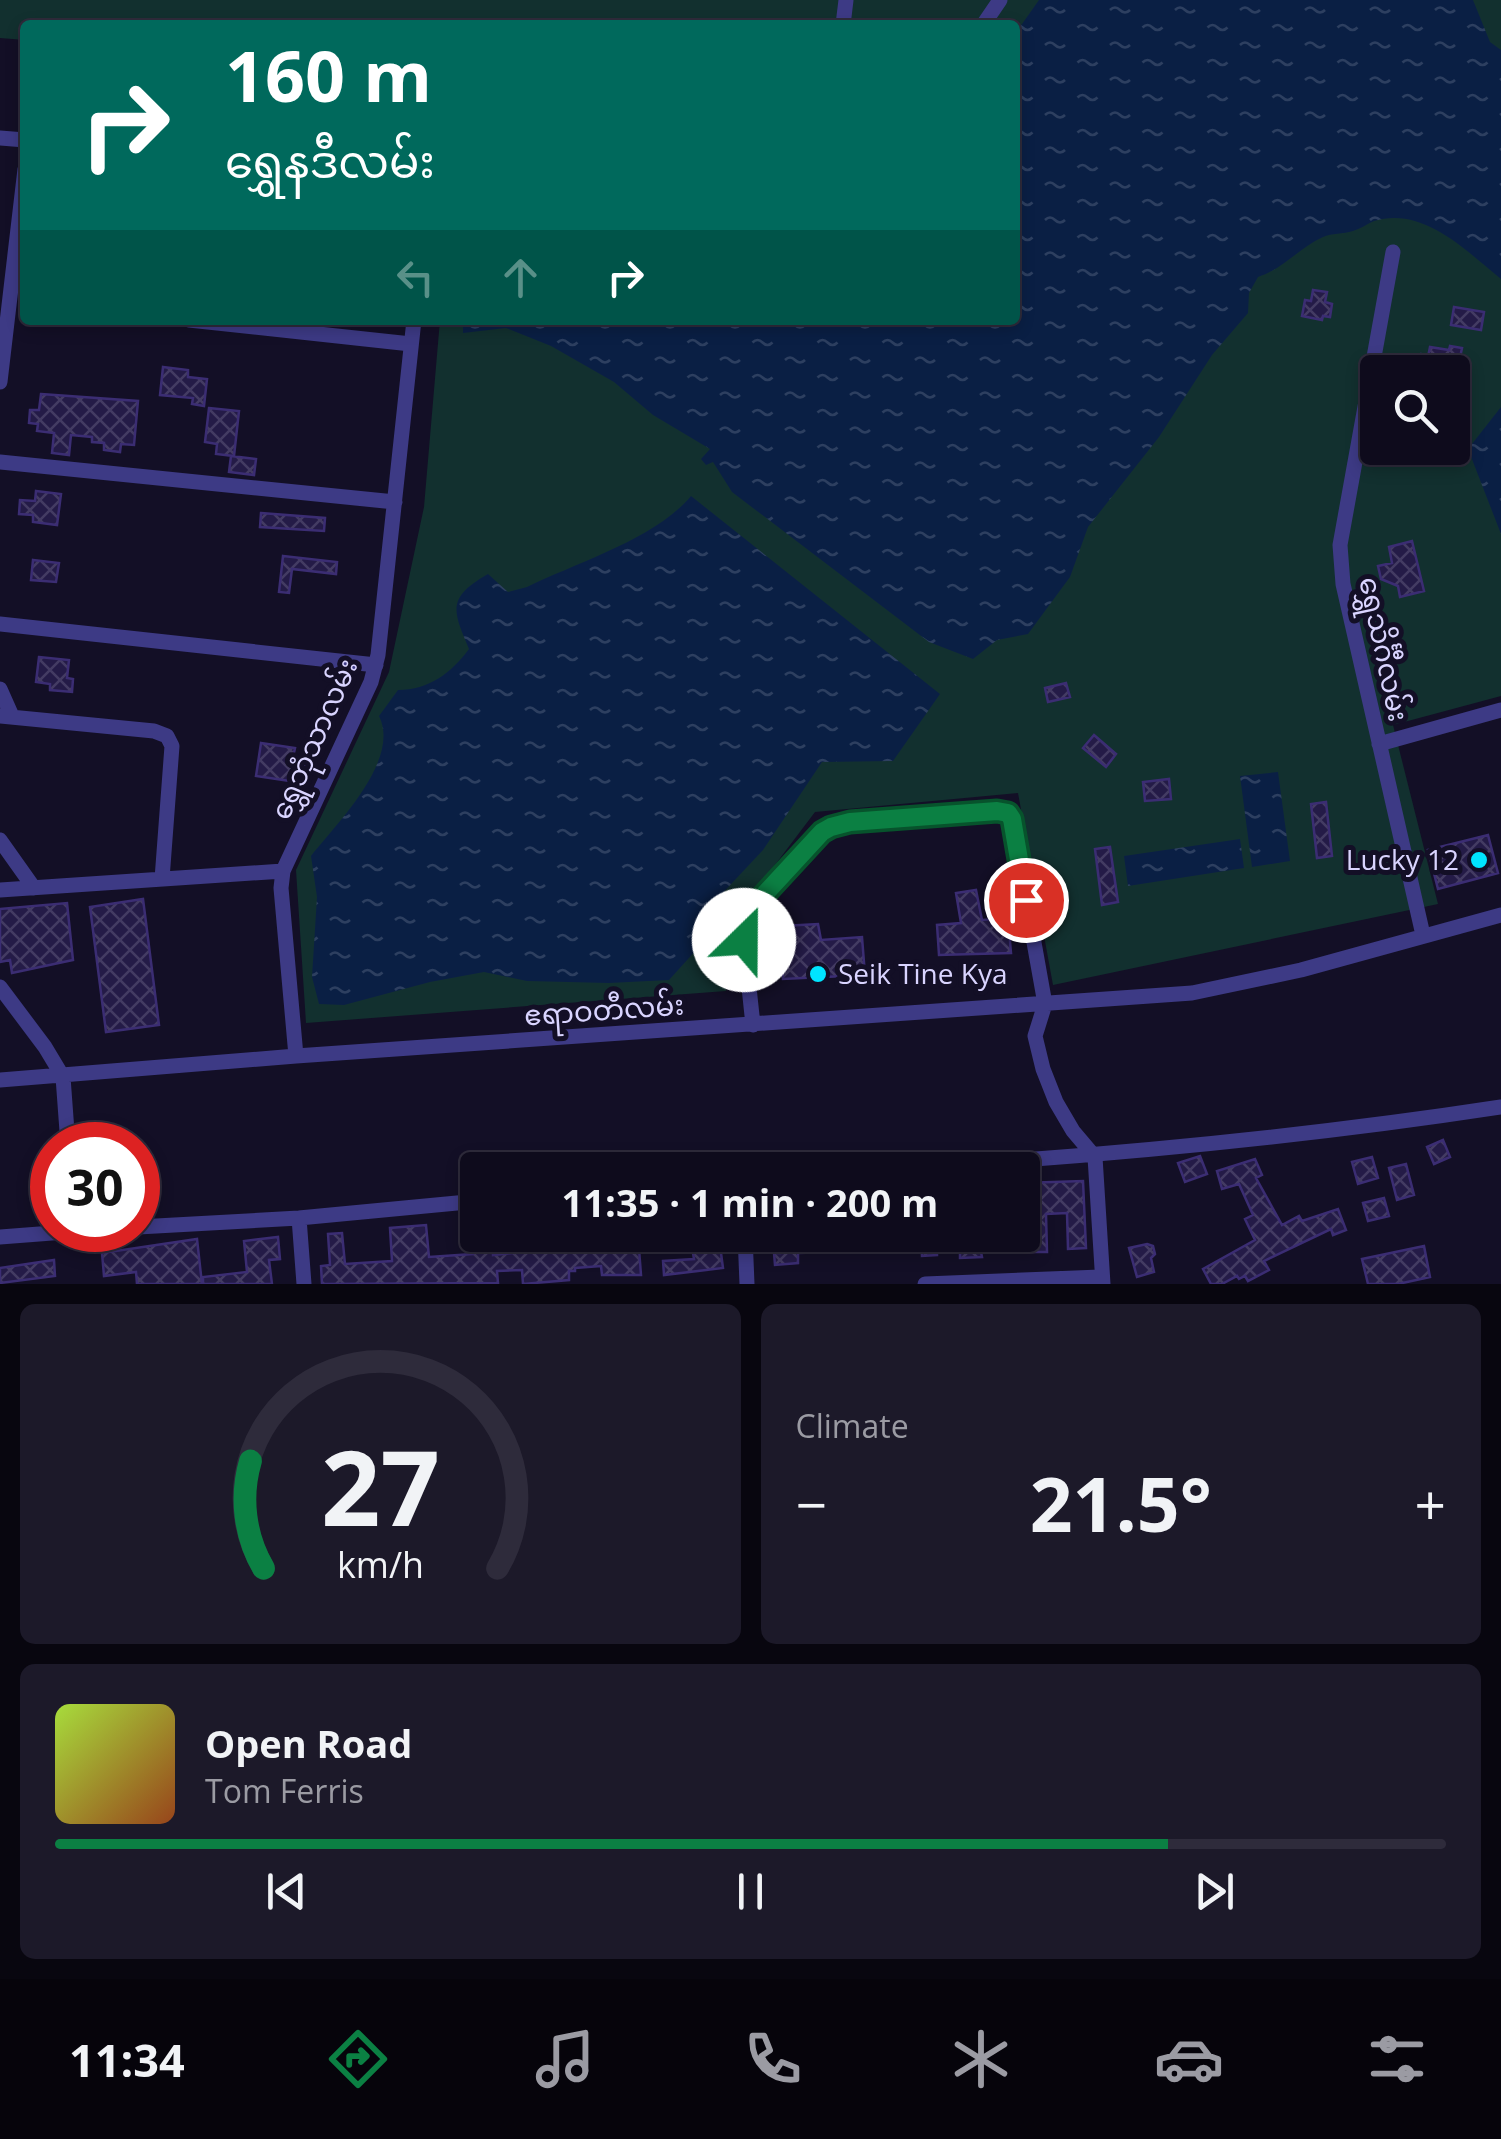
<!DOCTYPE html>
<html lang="en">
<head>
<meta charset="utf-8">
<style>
	:root { --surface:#0e0b1c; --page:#1c1929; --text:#f1f3f6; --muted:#9b9ba3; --line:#2e2b3b; --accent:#0b8043 }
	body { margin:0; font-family:"Open Sans","Noto Sans Myanmar",sans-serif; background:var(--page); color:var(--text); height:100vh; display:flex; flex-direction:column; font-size:38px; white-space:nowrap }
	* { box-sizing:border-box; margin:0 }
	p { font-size:32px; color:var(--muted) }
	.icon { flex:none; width:55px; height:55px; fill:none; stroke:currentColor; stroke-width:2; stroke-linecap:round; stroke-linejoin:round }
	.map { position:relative; height:1284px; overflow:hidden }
	.details { display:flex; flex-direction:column; gap:20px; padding:20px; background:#08060f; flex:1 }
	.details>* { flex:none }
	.top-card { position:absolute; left:20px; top:20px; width:1000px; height:305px; border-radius:10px; box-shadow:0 5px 15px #0003,0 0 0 2px var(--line); background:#00695c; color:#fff; overflow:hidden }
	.tools { position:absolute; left:1360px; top:355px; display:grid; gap:20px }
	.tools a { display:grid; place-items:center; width:110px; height:110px; border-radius:10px; background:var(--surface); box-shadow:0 5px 15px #0003,0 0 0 2px var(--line); font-size:50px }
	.speed { position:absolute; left:30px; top:1122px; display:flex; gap:20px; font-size:50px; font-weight:700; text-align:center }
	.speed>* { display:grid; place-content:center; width:130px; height:130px; border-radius:50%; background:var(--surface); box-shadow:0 5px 15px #0003,0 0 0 2px var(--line); line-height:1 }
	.speed .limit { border:15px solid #d22; background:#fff; color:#111 }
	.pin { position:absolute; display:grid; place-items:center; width:85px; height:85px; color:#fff; margin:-42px; border:5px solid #fff; border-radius:50%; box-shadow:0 2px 10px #0007 }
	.me { position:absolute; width:110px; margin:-55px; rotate:23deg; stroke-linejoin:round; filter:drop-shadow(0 0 8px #0008) }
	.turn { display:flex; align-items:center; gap:35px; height:210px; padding:0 40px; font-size:45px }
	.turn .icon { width:130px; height:130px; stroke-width:2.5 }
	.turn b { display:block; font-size:70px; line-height:85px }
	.lanes { display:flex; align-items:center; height:95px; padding:0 40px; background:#0003; justify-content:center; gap:50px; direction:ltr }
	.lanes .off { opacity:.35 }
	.big { font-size:75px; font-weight:700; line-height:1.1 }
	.details .card { flex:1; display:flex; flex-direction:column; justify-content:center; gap:15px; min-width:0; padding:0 35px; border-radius:15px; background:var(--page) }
	.details .dial { align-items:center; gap:0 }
	.dial svg { height:260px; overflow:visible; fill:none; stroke:var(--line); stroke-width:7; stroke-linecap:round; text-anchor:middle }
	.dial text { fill:var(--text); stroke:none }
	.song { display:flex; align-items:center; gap:30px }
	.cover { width:120px; height:120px; border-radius:15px; background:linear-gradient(135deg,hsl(80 70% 55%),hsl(20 70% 35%)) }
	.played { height:10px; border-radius:5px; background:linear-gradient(90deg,var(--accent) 80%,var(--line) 80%) }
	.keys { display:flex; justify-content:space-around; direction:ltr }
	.heat { display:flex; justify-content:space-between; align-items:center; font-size:55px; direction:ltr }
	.details .tiles { flex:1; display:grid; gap:20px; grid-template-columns:1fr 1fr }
	.card:last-child { grid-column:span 2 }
	.trip { position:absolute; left:460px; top:1152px; width:580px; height:100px; border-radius:10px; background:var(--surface); box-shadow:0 5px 15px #0003,0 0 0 2px var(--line); font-weight:700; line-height:100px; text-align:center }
	.tabs { display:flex; height:160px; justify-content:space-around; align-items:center; background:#06040b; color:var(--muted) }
	.tabs .icon { width:70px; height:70px }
	.tabs .active { color:var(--accent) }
	.tabs b { font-size:45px; color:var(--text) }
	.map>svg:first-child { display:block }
</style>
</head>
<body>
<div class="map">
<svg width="1501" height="1284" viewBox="0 0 1501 1284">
	<defs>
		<pattern id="water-ripples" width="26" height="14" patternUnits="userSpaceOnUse" patternTransform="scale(2.5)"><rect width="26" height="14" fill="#0a1f44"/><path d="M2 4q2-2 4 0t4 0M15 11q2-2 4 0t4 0" fill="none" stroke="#2d3f60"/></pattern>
		<pattern id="building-cross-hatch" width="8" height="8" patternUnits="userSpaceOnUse" patternTransform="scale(2.5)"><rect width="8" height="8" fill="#241b47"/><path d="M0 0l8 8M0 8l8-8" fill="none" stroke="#433b63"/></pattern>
	</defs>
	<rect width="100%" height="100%" fill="#130f26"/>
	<!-- green -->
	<path fill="#12302f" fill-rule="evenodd" d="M0,0H1501V696L1393,725L1438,904L1053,985L1018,793L815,812L725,931L726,991L306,1023L296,870L389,672L424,507L440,320H1015V25H25V40L0,38ZM1378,372H1452V448H1378Z"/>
	<!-- water -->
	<path fill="url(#water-ripples)" d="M1039,0H1473L1490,42L1501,50V279C1466,251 1424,206 1374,221C1367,224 1360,229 1353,231C1343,234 1332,233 1323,237C1299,248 1283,269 1258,277L1249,293L1248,313L1212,355L1159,437L1088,527L1070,577L1028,634L997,640L973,659L929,642L732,492L713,462L706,465L701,459L710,449L653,415L614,382L551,346L506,328L463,333V320H1015V34Z
		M1501,407V534L1468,449Z
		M691,496L940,694L893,761L822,762L763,850L718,898L707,938L669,980L609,983L527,981L484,972L430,982L344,1005L319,1004L312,977L317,897L311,856C337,823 401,760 379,716L398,690C429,690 451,673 469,649C453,611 446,598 488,574L508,592L527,587C578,562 655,539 691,496Z
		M1278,772L1290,861L1252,867L1240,776Z
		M1240,839L1244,868L1128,886L1124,856Z"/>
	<!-- building -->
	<path fill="url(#building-cross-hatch)" stroke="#3b2d73" stroke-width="2.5" d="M1313,290L1327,292L1325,302L1332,304L1330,317L1323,316L1322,320L1302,316L1305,300L1311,301Z
		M1454,307L1484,312L1481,330L1451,325Z
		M1450,346L1462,348L1457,372H1392L1394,360L1411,363L1421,354L1428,357L1430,347L1449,350Z
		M163,367L188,370V377L207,379L204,406L192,404L193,398L160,395Z
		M41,394L138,401L134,445L121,444L120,452L104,450V443L92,442V437L71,435L69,455L52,453L54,433L37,431L38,424L29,423L30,410H39Z
		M209,408L239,411L234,456L216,454L217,444L205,442Z
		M231,456L256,459L254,475L229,472Z
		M36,491L61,494L57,525L33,522V515L19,514L20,500L35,501Z
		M261,513L325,518L324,531L260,527Z
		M1412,541L1424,591L1400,597L1398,586L1381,579L1378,566L1392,563L1389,547Z
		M283,556L337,562L336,574L292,569L289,593L279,592Z
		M33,560L59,563L56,582L31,580Z
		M39,657L69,660L67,678L73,679L72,692L50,690V684L36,682Z
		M1066,683L1070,697L1048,702L1045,688Z
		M1094,735L1116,754L1106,767L1083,748Z
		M261,743L295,748L293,757L305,759L303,773L291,771L290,781L256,776Z
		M1169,779L1171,799L1145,801L1143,782Z
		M1326,802L1332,856L1317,858L1311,804Z
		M1488,835L1498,873L1438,889L1428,850Z
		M1110,847L1118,902L1102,905L1095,849Z
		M976,890L982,920L1008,918L1011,953L939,955L937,925L961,923L956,893Z
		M143,899L159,1025L106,1032L90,907Z
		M67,903L73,960L12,973L10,960L0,962V909Z
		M818,924L821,940L862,937L865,975L783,979V926Z
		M1443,1140L1450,1157L1434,1164L1427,1147Z
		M1200,1156L1207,1174L1185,1182L1178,1163Z
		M1372,1157L1378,1178L1358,1184L1352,1162Z
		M1255,1159L1262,1175L1256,1178L1282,1225L1299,1216L1302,1221L1338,1209L1346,1230L1333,1235L1331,1229L1264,1261L1269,1270L1248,1281L1245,1276L1239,1279L1237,1276L1222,1284H1211L1203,1269L1255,1240L1245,1219L1253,1215L1239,1184L1222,1189L1217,1171Z
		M1406,1164L1414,1195L1397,1200L1389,1168Z
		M1083,1181L1086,1248L1068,1249L1067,1213L1046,1214L1047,1252H981L982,1257L960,1258V1248L937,1249V1255L922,1256L921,1237L997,1235V1240L1022,1239V1183Z
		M1384,1198L1389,1216L1368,1221L1363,1203Z
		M426,1225L429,1257L473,1254L471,1235H492L493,1255L542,1250L541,1235H638L641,1275H602L601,1266L575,1268V1271H569V1280L523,1284L522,1270L497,1271L498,1283L322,1284L321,1266L330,1265L328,1234L342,1233L345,1264L392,1261L390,1228Z
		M278,1237L280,1259L269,1260L272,1284H203V1277L247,1272L244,1241Z
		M719,1238L723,1268L664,1275L663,1261L694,1259L691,1242Z
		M779,1238H793V1242L827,1240L828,1252L798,1253V1263L775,1265L774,1253H780Z
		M197,1239L202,1284H137L136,1272L104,1276L102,1253Z
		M1147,1244L1153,1246L1155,1254L1151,1258L1154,1272L1137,1277L1129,1248Z
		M1424,1246L1430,1277L1398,1284H1368L1362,1259Z
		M54,1260L55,1276L0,1283V1268Z"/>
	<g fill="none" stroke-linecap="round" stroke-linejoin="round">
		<!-- minor -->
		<path stroke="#3d3a85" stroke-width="15" d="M843,25L846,0
			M983,25L1000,0
			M0,138L25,140
			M1393,252L1340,545L1343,584L1423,935
			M189,320L411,344
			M0,382L25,169
			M0,462L395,502
			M0,624L376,665
			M0,689L12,716
			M0,716L154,731L167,736L172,746L162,879
			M1379,744L1501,710
			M0,840L34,888
			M0,890L283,871
			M0,987L45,1047L63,1077L68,1145
			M753,1025L744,940L745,916L821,833L850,822L997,811L1008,813L1012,819L1045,1004L1035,1036L1043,1069L1056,1102L1073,1131L1095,1157L1103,1284
			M296,1056L281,888L283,871L371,682L378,655L414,320
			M0,1080L296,1056L1192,993L1301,970L1501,915
			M872,1170C1083,1158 1292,1139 1501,1107
			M299,1218L304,1284
			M138,1227L299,1218L478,1201
			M745,1235L747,1284
			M0,1237L91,1230
			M925,1284L1100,1277"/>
	</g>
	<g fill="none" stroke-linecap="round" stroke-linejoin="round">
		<!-- route casing -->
		<g stroke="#07532c" stroke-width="25">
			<path id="route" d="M744,940L745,916L750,910L822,832L831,827L850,822L997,811L1008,813L1012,819L1026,900"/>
		</g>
		<!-- route -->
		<use href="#route" stroke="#0b8043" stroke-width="18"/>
	</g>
	<!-- markers -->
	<g fill="#00e5ff" stroke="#130f26" stroke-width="4">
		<circle cx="1479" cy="860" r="10"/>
		<circle cx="818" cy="974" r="10"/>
	</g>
	<g text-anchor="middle" stroke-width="10" stroke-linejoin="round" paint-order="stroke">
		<!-- street labels -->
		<g font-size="28" fill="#d9d4ff" stroke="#130f26">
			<text transform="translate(1384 649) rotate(78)" y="10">ရွှေသိင်္ဂီလမ်း</text>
			<text transform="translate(314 739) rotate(-66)" y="10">ရွှေဘုံသာလမ်း</text>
			<text transform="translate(604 1010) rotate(-4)" y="10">ဧရာဝတီလမ်း</text>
		</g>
		<!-- poi labels -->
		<g font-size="28" fill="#d9d4ff" stroke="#130f26" text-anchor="end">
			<text x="1459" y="870">Lucky 12</text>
			<text x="838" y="984" text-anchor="start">Seik Tine Kya</text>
		</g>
	</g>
</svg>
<div class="tools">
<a><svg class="icon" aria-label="search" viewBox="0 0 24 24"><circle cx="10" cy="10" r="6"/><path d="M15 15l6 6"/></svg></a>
</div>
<div class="speed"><div class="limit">30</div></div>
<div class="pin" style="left:1026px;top:900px;background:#d93025"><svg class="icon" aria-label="arrive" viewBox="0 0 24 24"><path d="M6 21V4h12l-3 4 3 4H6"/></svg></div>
<svg class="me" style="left:744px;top:940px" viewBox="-20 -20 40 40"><circle r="19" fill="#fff"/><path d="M0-13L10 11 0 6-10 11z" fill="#0b8043"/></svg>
<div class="trip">11:35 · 1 min · 200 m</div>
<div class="top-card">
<div class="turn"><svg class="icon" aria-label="right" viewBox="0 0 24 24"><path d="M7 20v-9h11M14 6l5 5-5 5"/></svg><div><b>160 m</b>ရွှေနဒီလမ်း</div></div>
<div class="lanes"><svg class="icon off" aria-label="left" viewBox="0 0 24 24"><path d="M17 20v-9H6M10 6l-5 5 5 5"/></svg><svg class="icon off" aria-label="ahead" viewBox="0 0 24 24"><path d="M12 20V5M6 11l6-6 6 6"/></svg><svg class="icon" aria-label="right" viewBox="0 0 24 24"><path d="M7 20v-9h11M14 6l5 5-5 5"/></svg></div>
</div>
</div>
<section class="details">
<div class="tiles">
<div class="card dial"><svg viewBox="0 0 100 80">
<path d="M14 69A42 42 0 1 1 86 69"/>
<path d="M14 69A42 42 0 0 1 10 36" stroke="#0b8043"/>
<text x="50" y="56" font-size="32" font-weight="700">27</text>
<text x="50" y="72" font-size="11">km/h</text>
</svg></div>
<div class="card"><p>Climate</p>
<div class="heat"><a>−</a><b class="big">21.5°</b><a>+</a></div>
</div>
<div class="card">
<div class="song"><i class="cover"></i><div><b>Open Road</b><p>Tom Ferris</p></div></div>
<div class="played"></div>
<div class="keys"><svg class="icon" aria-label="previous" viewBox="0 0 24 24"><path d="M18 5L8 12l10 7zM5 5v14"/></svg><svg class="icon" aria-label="pause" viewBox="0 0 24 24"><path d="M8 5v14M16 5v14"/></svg><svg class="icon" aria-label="next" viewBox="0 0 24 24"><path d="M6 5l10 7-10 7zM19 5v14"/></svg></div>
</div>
</div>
</section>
<nav class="tabs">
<b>11:34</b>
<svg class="icon active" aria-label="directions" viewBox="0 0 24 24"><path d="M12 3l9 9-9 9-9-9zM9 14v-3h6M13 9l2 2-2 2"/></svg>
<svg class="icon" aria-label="music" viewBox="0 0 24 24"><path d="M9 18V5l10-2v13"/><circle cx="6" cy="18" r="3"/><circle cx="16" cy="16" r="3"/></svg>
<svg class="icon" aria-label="phone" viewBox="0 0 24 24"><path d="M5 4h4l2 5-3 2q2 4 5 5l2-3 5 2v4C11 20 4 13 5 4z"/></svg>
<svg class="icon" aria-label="climate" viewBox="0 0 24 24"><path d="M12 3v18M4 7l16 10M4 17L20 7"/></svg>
<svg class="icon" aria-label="car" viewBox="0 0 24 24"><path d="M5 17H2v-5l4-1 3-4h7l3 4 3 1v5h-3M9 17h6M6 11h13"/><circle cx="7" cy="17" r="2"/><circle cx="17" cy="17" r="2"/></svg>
<svg class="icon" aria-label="filters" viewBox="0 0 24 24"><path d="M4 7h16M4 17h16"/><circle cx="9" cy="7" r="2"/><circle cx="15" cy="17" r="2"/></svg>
</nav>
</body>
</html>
